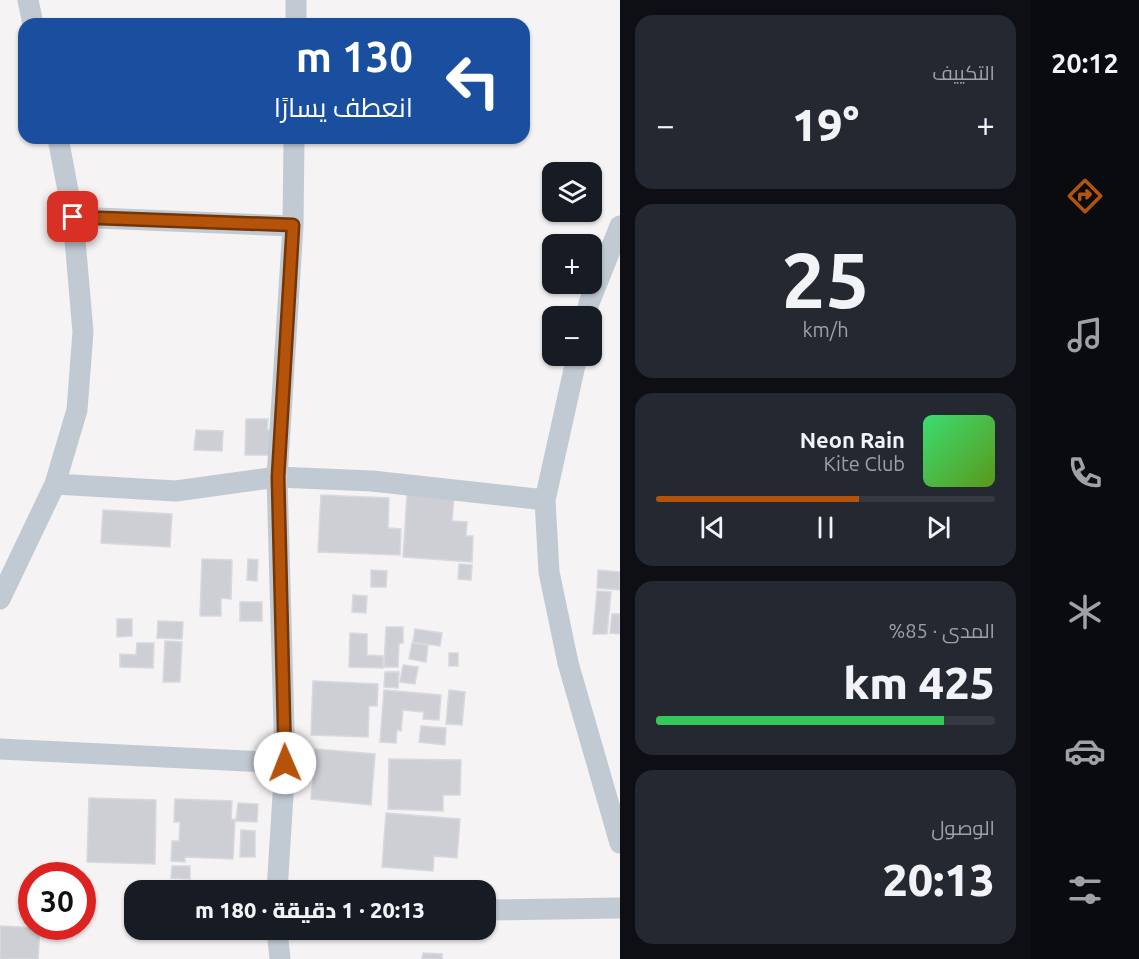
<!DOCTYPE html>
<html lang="ar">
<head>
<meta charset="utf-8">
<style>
	:root { --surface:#171b24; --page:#242831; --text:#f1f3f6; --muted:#9ea1a6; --line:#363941; --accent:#b45309 }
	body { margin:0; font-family:Ubuntu,Cairo,sans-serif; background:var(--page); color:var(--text); direction:rtl; height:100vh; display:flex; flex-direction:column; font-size:22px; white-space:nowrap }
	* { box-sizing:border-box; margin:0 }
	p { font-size:20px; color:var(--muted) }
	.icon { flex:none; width:33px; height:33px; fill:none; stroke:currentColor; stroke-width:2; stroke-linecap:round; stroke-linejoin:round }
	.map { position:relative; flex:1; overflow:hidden; direction:ltr }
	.details { display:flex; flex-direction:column; gap:15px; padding:15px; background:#0d0f14; width:411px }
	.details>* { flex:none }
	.banner { position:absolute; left:18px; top:18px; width:512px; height:126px; border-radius:18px; box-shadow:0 2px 4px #0004; direction:rtl; background:#1a4fa0; color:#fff; overflow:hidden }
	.buttons { position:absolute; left:542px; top:162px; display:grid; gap:12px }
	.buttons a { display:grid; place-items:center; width:60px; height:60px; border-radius:12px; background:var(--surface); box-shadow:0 2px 4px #0004; font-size:30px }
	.speed { position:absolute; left:18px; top:862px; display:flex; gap:12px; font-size:30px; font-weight:700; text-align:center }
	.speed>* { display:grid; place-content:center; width:78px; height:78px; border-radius:50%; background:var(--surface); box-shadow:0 2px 4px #0004; line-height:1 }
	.speed .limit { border:9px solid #d22; background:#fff; color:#111 }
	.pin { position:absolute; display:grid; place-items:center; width:51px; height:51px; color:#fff; margin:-26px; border-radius:12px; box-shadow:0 3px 9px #0006 }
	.me { position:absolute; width:66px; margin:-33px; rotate:359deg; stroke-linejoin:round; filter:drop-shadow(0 0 4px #0008) }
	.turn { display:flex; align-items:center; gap:21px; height:126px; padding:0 18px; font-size:27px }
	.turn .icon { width:78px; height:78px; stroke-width:2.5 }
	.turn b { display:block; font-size:42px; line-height:51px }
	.big { font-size:45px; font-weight:800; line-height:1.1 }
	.details .card { flex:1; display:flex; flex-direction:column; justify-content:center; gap:9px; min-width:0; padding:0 21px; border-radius:18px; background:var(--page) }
	.details .dial { align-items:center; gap:0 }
	.dial b { font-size:78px; line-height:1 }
	.song { display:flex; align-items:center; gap:18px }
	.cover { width:72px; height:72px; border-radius:9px; background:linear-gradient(135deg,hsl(140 70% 55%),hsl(90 70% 35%)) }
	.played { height:6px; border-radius:3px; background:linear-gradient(90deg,var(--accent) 60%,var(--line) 60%) }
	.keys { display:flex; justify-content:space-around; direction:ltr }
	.heat { display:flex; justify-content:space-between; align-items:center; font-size:33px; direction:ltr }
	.charge { height:9px; border-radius:4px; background:linear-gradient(90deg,#34c759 85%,var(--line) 0) }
	.trip { position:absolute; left:124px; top:880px; width:372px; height:60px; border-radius:18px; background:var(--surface); box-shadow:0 2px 4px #0004; font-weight:800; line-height:60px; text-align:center; direction:rtl }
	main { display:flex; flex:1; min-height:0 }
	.tab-bar { display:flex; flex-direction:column; width:108px; justify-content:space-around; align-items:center; background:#090b0e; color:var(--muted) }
	.tab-bar .icon { width:42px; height:42px }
	.tab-bar .current { color:var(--accent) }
	.tab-bar b { font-size:27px; color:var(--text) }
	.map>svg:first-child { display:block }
</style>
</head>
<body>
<main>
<nav class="tab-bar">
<b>20:12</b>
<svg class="icon current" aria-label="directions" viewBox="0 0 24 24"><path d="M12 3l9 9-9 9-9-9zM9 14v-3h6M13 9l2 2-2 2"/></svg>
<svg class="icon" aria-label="music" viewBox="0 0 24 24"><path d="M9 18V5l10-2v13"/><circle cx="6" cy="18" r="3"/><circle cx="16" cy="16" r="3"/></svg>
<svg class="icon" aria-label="phone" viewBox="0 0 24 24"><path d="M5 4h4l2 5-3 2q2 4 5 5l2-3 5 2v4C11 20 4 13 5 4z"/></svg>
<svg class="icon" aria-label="climate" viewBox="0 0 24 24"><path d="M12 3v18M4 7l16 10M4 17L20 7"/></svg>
<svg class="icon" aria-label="car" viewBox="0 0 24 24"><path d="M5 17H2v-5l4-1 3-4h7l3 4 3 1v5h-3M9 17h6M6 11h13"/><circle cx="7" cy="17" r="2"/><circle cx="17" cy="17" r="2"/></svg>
<svg class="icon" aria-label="filters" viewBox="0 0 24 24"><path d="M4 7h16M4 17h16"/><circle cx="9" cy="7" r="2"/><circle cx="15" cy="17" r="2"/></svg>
</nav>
<section class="details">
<div class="card"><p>التكييف</p>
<div class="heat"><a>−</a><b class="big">19°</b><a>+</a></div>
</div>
<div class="card dial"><b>25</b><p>km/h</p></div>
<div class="card">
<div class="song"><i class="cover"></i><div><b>Neon Rain</b><p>Kite Club</p></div></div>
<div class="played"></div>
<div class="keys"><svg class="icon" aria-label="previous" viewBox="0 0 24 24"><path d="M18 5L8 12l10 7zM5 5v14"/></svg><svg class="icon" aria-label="pause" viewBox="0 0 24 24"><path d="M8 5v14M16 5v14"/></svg><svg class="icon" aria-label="next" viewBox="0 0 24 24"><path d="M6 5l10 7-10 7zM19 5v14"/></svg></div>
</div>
<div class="card"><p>المدى · 85%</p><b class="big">425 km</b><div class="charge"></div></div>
<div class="card"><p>الوصول</p><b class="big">20:13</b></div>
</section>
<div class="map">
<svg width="620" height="959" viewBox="0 0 620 959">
	<rect width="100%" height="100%" fill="#f5f3f3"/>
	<!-- building -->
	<path fill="#cdcfd5" stroke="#d7d9de" stroke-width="1.5" d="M246,419H268L267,430H272L271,455H245Z
		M196,430L223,431L222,451L194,450Z
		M321,495L389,498L388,528L401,529L400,555L318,552Z
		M407,495L454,498L452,521L467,522L466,536H473L472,562L403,557Z
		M103,510L172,514L170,547L101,543Z
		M202,559L232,560L231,599L221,598V616H200Z
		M248,559L258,560L257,581L247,580Z
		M459,564L472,565L471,580L458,579Z
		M371,570L387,571L386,587H371Z
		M598,570L620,572V590L597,588Z
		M597,591L611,592L607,634H593Z
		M353,595L367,596L366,613L352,612Z
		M240,602H262V621H240Z
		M612,614H620V634L610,633Z
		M117,619H132V636L117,637Z
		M158,621L183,622L182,639L157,638Z
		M386,627H403V643H399L398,667H384Z
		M415,629L442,633L440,646L413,642Z
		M350,633L367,634V655L383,656V668L349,667Z
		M165,641L182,642L180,682H163Z
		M137,643H154L153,668L120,667V654L136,655Z
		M412,643L428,645L426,662L409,659Z
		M449,653H458V666H449Z
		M403,665L418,667L415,684L400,682Z
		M385,672H399L398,688L384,687Z
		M313,681L378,684L377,706H369L368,737L311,735Z
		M384,690L441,695L439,720L423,719L424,712L403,710L401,731L397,730L396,743L380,742Z
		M449,690L465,692L462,725L446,724Z
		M421,726L446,728L445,745L419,742Z
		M315,749L375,754L371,805L311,799Z
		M389,759L461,760L460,795H443V811L388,809Z
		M89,798L156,800L155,864L87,862Z
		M175,799L232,801L231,820L235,819L233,859L185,857V862L171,861L172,841H179L180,822H174Z
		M238,803L258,804L257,822L236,821Z
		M386,813L460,819L457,858L434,856L433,871L382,867Z
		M241,830L255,831V857H240Z
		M172,866H190V879L171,878Z
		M0,926L40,928L38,959H0Z
		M423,953L442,954V959H422Z"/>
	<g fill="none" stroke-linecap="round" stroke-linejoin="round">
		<!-- street -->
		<path stroke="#c1cad2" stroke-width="21" d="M28,0L33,24
			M296,24V0
			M73,217L293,226
			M586,316L589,303L620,226
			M577,356L545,500L549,572L568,663L620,843
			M55,484L176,491L277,477L372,481L545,500
			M0,599L55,484L77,410L83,332L73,217L58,138
			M0,749L285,763
			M277,891L285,763L277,477L293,226L294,138
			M486,910L620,908
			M277,930L280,959"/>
	</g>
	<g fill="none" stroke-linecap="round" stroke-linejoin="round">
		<!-- route casing -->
		<g stroke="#753606" stroke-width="15">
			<path id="route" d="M73,217L293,225L278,477L285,763"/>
		</g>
		<!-- route -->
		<use href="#route" stroke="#b45309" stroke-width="10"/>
	</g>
</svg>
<div class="buttons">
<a><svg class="icon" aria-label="layers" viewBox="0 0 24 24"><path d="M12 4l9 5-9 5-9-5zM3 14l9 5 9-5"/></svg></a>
<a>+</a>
<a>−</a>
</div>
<div class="speed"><div class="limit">30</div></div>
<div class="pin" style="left:73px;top:217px;background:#d93025"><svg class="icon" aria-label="arrive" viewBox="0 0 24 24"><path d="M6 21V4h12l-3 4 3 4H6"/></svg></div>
<svg class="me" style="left:285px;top:763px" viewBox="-20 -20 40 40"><circle r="19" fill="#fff"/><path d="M0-13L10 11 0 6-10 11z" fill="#b45309"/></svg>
<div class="trip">20:13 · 1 دقيقة · 180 m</div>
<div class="banner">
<div class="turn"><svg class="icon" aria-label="left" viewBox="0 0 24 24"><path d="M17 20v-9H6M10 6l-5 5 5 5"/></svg><div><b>130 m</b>انعطف يسارًا</div></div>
</div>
</div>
</main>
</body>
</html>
